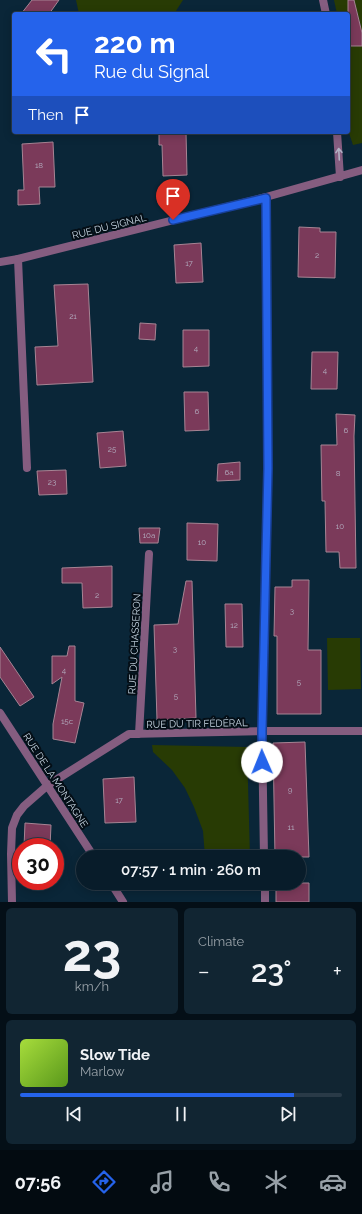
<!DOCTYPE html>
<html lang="en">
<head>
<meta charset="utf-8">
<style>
	:root { --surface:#081c2a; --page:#112532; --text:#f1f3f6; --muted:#98a1a8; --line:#293a47; --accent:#2563eb }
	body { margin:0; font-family:Raleway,sans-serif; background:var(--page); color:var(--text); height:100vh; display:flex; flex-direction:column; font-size:15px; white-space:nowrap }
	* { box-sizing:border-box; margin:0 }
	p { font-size:13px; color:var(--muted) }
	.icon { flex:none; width:22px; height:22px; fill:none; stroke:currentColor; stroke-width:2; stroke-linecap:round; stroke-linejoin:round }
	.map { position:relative; height:902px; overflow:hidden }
	.panel { display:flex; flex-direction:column; gap:6px; padding:6px; background:#040f17; flex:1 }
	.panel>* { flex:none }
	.guide { position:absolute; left:12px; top:12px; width:338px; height:122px; border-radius:4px; box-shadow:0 2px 10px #0003,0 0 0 1px var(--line); background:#2563eb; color:#fff; overflow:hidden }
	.speed { position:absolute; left:12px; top:838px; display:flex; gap:8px; font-size:20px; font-weight:700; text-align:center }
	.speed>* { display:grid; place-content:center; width:52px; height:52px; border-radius:50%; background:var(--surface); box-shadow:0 2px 10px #0003,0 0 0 1px var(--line); line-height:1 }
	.speed .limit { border:6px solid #d22; background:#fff; color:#111 }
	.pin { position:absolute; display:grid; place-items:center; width:34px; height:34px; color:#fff; margin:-41px -17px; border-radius:50% 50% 50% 0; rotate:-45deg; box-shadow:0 0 4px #0007 }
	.pin .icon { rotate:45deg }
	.me { position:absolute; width:44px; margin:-22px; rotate:359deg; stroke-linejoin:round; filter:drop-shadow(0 0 3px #0008) }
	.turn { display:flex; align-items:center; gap:14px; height:84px; padding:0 16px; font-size:18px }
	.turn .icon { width:52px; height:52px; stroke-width:2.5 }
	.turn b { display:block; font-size:28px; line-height:34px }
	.then { display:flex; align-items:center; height:38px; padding:0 16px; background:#0003; gap:8px; font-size:15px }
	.big { font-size:30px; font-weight:600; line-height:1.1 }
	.panel .tile { flex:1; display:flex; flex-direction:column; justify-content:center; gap:6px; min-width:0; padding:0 14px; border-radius:6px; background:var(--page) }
	.panel .dial { align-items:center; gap:0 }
	.dial b { font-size:52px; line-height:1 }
	.song { display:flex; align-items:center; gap:12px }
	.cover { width:48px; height:48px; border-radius:6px; background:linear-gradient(135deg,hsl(80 70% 55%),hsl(90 70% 35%)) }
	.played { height:4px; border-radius:2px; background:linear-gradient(90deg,var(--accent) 85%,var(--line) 85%) }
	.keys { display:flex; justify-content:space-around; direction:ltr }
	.heat { display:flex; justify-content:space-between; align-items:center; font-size:22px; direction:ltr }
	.panel .tiles { flex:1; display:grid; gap:6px; grid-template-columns:1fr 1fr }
	.tile:last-child { grid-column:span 2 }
	.trip { position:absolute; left:76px; top:850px; width:230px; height:40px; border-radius:20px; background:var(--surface); box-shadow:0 2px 10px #0003,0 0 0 1px var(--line); font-weight:600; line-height:40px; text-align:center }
	.dock { display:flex; height:64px; justify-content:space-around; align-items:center; background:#030b11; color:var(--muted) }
	.dock .icon { width:28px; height:28px }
	.dock .on { color:var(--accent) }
	.dock b { font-size:18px; color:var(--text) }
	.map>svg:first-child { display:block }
</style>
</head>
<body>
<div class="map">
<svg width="362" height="902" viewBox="0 0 362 902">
	<rect width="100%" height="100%" fill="#0a2638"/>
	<!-- green -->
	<path fill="#283b04" d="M76,0H183L174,14H79Z
		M334,0H362V31L348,32V30L361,27L357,11L337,14Z
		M348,46H362V143L353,145L348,130Z
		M327,638H360L361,689L328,690Z
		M152,745L247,747L250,857H205L203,831L194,807L185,788L172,770L153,752Z"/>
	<!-- building -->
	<path fill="#7b3a5a" stroke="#a78494" d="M32,0H59L49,14H21Z
		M348,0H354L362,33V46H348Z
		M159,132H186L187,175L163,176L162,145H159Z
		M53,142L55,187H39L40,204L18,205V190H24L22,144Z
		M299,227L320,228V232H336L335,278L298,277Z
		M201,243L203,282L176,283L174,245Z
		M88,284L93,382L37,385L35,347L58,346L54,285Z
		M140,323L156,324L155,340L139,339Z
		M183,330H209V366L183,367Z
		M312,352H338L337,389H311Z
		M184,392H208L209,430L185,431Z
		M336,414L355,415L354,436L356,568H340L339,552H326L325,501H322L321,445H337Z
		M123,431L126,466L100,468L97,433Z
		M240,462V480L217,481L218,464Z
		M66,470L67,494L39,495L37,471Z
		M187,523L218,524L217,561L187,560Z
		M139,528H160L158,543H140Z
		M112,566V607L83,608L82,583H62V568Z
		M292,580H309L308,650H321V714H277V636H274L275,587H292Z
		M186,581H192L196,718L157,720L154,625L178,624Z
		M225,604H242L243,647H226Z
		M69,646H75V701L84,703L75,743L53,739V724L62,677L52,684V656H67Z
		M0,647L34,697L20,706L0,677Z
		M305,742L309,857H275L273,743Z
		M134,777L136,822L105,823L103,779Z
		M25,823L51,825L50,847H24Z
		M276,883H309V902H276Z"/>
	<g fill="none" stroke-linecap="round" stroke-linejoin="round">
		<!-- lane -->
		<path stroke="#855d80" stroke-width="8" d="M18,259L27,468"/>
		<!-- street -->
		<path stroke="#855d80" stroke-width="8" d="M323,0L326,14
			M337,132L340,177
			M0,262L18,259L266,197L362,170
			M0,713L94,857
			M139,734L149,554
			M264,857L262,731L268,468L266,197
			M111,883L123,902
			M265,883V902
			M12,902L11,854L12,828L17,815L24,806L48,785L129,734L262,731H362"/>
	</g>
	<!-- one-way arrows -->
	<defs><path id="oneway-shaft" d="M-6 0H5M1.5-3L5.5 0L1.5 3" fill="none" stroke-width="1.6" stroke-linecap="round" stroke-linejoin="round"/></defs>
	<use stroke="#b3b2c5" href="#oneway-shaft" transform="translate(339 154) rotate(-93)"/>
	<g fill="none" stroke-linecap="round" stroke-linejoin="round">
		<!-- route casing -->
		<g stroke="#184099" stroke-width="10">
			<path id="route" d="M173,220L266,198L268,468L262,731V762"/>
		</g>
		<!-- route -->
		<use href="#route" stroke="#2563eb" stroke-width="7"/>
	</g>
	<g text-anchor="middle" stroke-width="4" stroke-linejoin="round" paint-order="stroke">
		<!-- number labels -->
		<g font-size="8" fill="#b4afc1">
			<text x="39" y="168">18</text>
			<text x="317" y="258">2</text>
			<text x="189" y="266">17</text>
			<text x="73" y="319">21</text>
			<text x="196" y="351">4</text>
			<text x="325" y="373">4</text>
			<text x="197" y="414">6</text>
			<text x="346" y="433">6</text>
			<text x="112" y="452">25</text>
			<text x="229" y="475">6a</text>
			<text x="338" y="476">8</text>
			<text x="52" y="485">23</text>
			<text x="340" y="529">10</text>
			<text x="149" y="538">10a</text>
			<text x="202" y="545">10</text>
			<text x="97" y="598">2</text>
			<text x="292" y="614">3</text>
			<text x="234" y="628">12</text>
			<text x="175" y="652">3</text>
			<text x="64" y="673">4</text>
			<text x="299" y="685">5</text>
			<text x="176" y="699">5</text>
			<text x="67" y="724">15c</text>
			<text x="290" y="793">9</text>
			<text x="119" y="803">17</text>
			<text x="291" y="830">11</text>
		</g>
		<!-- street labels -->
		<g font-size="10" fill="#c7d6e3" stroke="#040e16">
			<text transform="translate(109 226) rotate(-14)" y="4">RUE DU SIGNAL</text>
			<text transform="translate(134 644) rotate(-87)" y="4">RUE DU CHASSERON</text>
			<text transform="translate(197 723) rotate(-1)" y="4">RUE DU TIR FÉDÉRAL</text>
			<text transform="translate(56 780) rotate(57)" y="4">RUE DE LA MONTAGNE</text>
		</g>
	</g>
</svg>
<div class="speed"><div class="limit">30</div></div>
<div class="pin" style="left:173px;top:220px;background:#d93025"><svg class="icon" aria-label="arrive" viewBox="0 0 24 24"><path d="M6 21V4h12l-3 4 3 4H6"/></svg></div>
<svg class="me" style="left:262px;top:762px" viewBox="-20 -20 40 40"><circle r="19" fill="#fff"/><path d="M0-13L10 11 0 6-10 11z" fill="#2563eb"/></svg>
<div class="trip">07:57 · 1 min · 260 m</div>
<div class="guide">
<div class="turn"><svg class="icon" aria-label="left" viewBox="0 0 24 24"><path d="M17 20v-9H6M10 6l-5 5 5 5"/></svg><div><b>220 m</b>Rue du Signal</div></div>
<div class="then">Then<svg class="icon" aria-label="arrive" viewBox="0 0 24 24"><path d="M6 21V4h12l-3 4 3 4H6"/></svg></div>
</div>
</div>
<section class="panel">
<div class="tiles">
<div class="tile dial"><b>23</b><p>km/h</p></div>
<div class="tile"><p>Climate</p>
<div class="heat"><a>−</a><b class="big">23°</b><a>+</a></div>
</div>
<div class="tile">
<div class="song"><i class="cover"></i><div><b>Slow Tide</b><p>Marlow</p></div></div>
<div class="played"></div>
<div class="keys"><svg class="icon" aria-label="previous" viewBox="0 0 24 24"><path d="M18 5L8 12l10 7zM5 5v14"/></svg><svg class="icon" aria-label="pause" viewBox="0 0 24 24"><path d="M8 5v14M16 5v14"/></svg><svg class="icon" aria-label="next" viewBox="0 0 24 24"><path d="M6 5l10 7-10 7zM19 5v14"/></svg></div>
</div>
</div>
</section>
<nav class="dock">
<b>07:56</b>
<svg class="icon on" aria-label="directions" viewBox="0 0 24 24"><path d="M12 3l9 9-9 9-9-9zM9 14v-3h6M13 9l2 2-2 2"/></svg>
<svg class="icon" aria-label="music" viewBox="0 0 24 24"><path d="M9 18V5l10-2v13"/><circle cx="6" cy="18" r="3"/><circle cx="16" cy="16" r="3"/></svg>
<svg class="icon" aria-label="phone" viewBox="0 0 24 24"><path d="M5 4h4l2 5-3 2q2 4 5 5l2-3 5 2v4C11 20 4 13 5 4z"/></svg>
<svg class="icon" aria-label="climate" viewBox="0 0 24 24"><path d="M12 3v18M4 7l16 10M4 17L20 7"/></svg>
<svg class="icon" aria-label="car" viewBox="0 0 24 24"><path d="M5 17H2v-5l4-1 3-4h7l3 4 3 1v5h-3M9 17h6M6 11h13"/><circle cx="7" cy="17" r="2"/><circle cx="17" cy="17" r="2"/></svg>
</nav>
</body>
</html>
